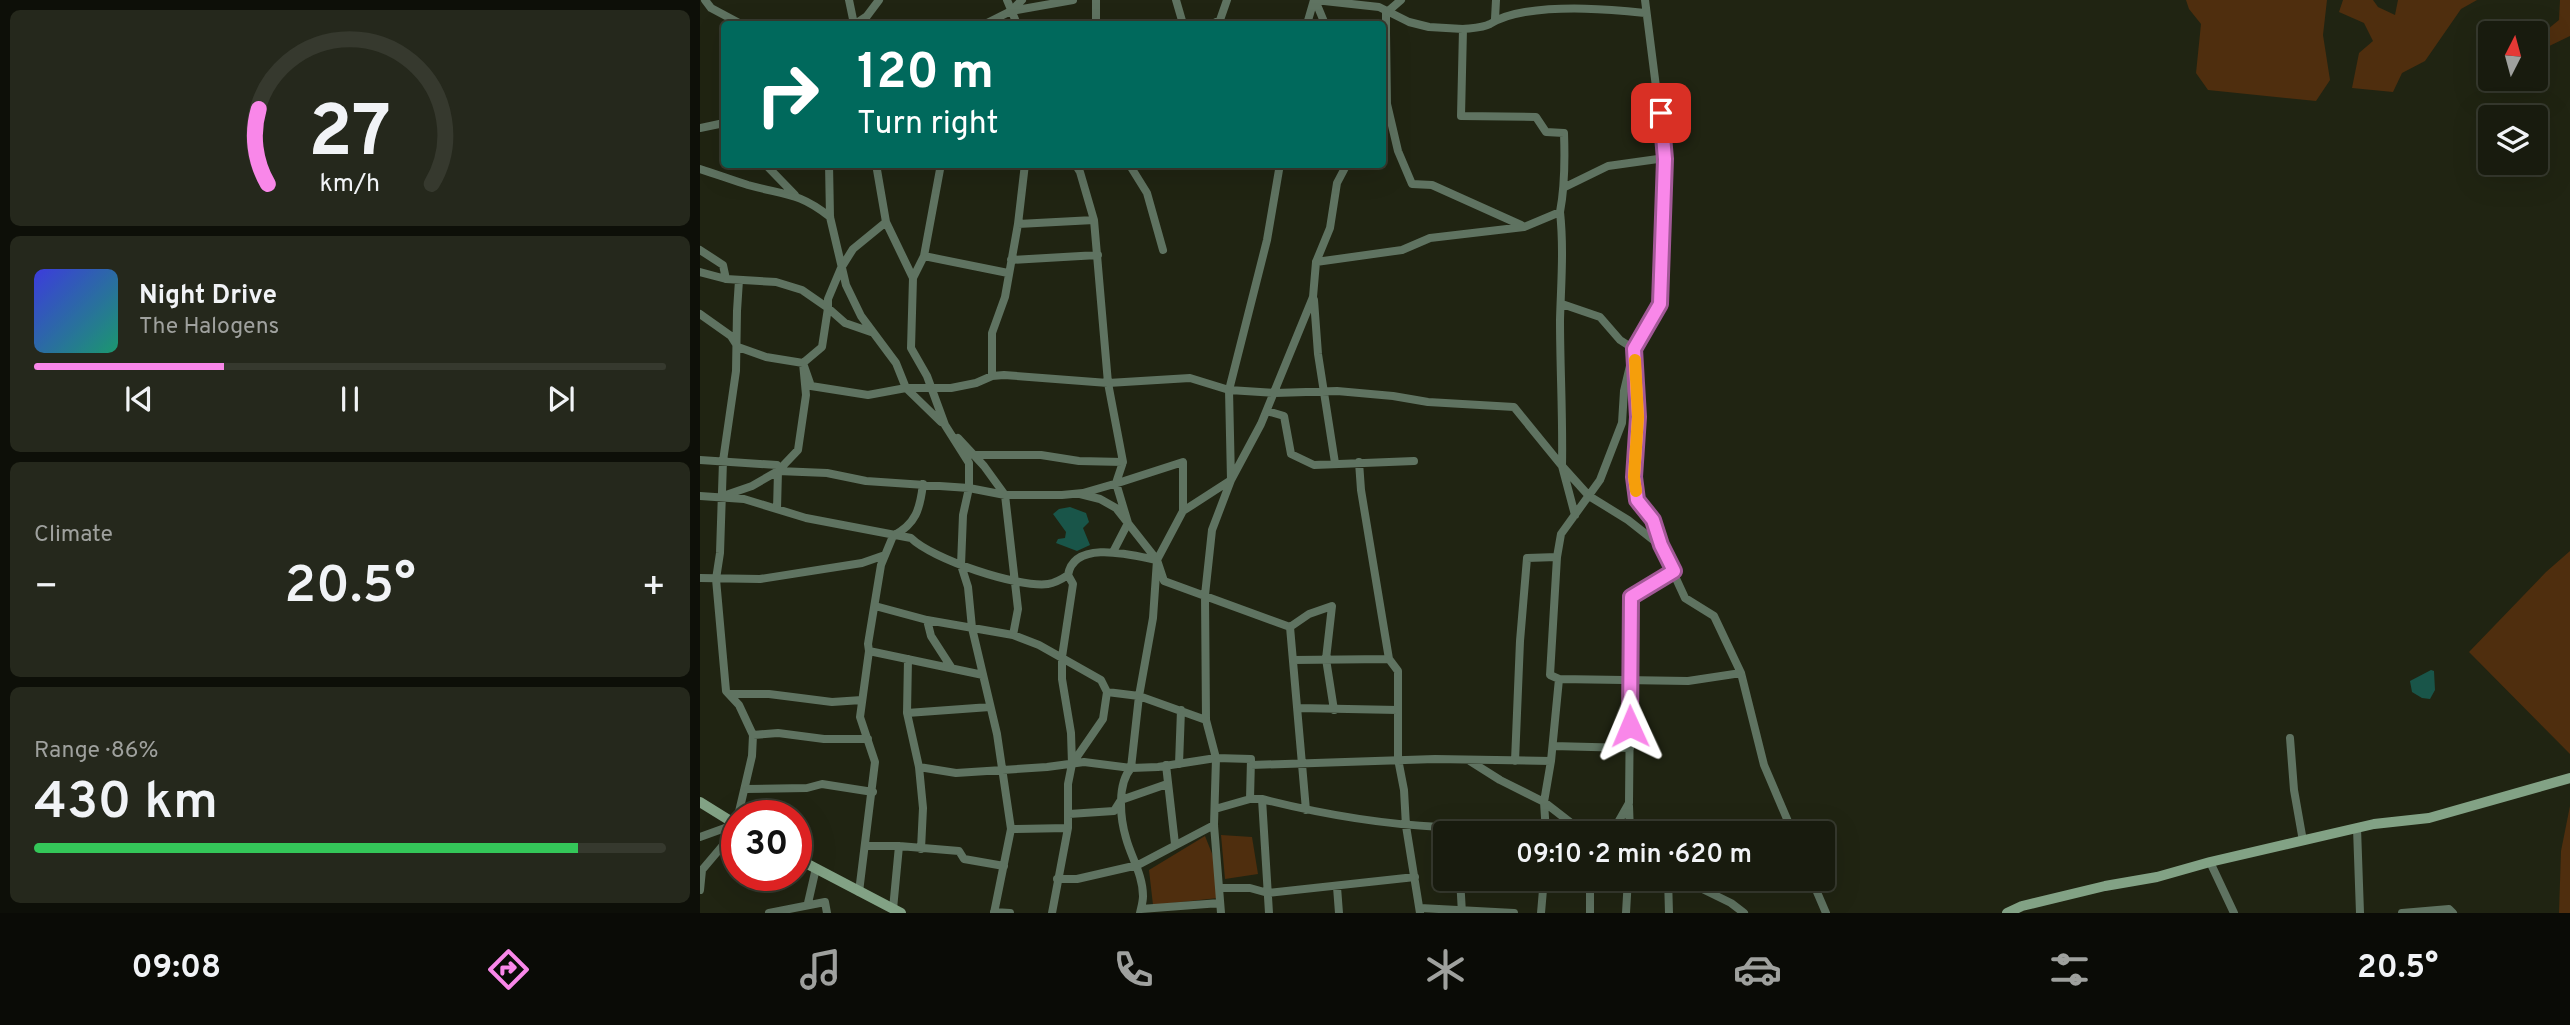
<!DOCTYPE html>
<html lang="en">
<head>
<meta charset="utf-8">
<style>
	:root { --surface:#181b0e; --page:#25281c; --text:#f1f3f6; --muted:#9fa19e; --line:#36392e; --accent:#f987e9 }
	body { margin:0; font-family:Overpass,sans-serif; background:var(--page); color:var(--text); height:100vh; display:flex; flex-direction:column; font-size:26px; white-space:nowrap }
	* { box-sizing:border-box; margin:0 }
	p { font-size:23px; color:var(--muted) }
	.icon { flex:none; width:38px; height:38px; fill:none; stroke:currentColor; stroke-width:2; stroke-linecap:round; stroke-linejoin:round }
	.map { position:relative; flex:1; overflow:hidden }
	.panel { display:flex; flex-direction:column; gap:10px; padding:10px; background:#0d0f08; width:700px }
	.panel>* { flex:none }
	.hud { position:absolute; left:21px; top:21px; width:665px; height:147px; border-radius:7px; box-shadow:0 7px 28px #0002,0 0 0 2px var(--line); background:#00695c; color:#fff; overflow:hidden }
	.needle { width:46px; rotate:6deg }
	.tools { position:absolute; left:1778px; top:21px; display:grid; gap:14px }
	.tools a { display:grid; place-items:center; width:70px; height:70px; border-radius:7px; background:var(--surface); box-shadow:0 7px 28px #0002,0 0 0 2px var(--line); font-size:35px }
	.speed { position:absolute; left:21px; top:800px; display:flex; gap:14px; font-size:35px; font-weight:700; text-align:center }
	.speed>* { display:grid; place-content:center; width:91px; height:91px; border-radius:50%; background:var(--surface); box-shadow:0 7px 28px #0002,0 0 0 2px var(--line); line-height:1 }
	.speed .limit { border:10px solid #d22; background:#fff; color:#111 }
	.pin { position:absolute; display:grid; place-items:center; width:60px; height:60px; color:#fff; margin:-30px; border-radius:14px; box-shadow:0 4px 10px #0006 }
	.me { position:absolute; width:77px; margin:-38px; rotate:359deg; stroke-linejoin:round; filter:drop-shadow(0 0 5px #0008) }
	.turn { display:flex; align-items:center; gap:24px; height:147px; padding:0 21px; font-size:32px }
	.turn .icon { width:91px; height:91px; stroke-width:2.5 }
	.turn b { display:block; font-size:49px; line-height:60px }
	.big { font-size:52px; font-weight:600; line-height:1.1 }
	.panel .widget { flex:1; display:flex; flex-direction:column; justify-content:center; gap:10px; min-width:0; padding:0 24px; border-radius:10px; background:var(--page) }
	.panel .dial { align-items:center; gap:0 }
	.dial svg { height:182px; overflow:visible; fill:none; stroke:var(--line); stroke-width:7; stroke-linecap:round; text-anchor:middle }
	.dial text { fill:var(--text); stroke:none }
	.song { display:flex; align-items:center; gap:21px }
	.cover { width:84px; height:84px; border-radius:10px; background:linear-gradient(135deg,hsl(240 70% 55%),hsl(160 70% 35%)) }
	.played { height:7px; border-radius:4px; background:linear-gradient(90deg,var(--accent) 30%,var(--line) 30%) }
	.keys { display:flex; justify-content:space-around; direction:ltr }
	.heat { display:flex; justify-content:space-between; align-items:center; font-size:38px; direction:ltr }
	.charge { height:10px; border-radius:5px; background:linear-gradient(90deg,#34c759 86%,var(--line) 0) }
	.trip { position:absolute; left:733px; top:821px; width:402px; height:70px; border-radius:7px; background:var(--surface); box-shadow:0 7px 28px #0002,0 0 0 2px var(--line); font-weight:600; line-height:70px; text-align:center }
	.tabs { display:flex; height:112px; justify-content:space-around; align-items:center; background:#0a0b06; color:var(--muted) }
	.tabs .icon { width:49px; height:49px }
	.tabs .on { color:var(--accent) }
	.tabs b { font-size:32px; color:var(--text) }
	main { display:flex; flex:1; min-height:0 }
	.map>svg:first-child { display:block }
</style>
</head>
<body>
<main>
<section class="panel">
<div class="widget dial"><svg viewBox="0 0 100 80">
<path d="M14 69A42 42 0 1 1 86 69"/>
<path d="M14 69A42 42 0 0 1 10 36" stroke="#f987e9"/>
<text x="50" y="56" font-size="32" font-weight="700">27</text>
<text x="50" y="72" font-size="11">km/h</text>
</svg></div>
<div class="widget">
<div class="song"><i class="cover"></i><div><b>Night Drive</b><p>The Halogens</p></div></div>
<div class="played"></div>
<div class="keys"><svg class="icon" aria-label="previous" viewBox="0 0 24 24"><path d="M18 5L8 12l10 7zM5 5v14"/></svg><svg class="icon" aria-label="pause" viewBox="0 0 24 24"><path d="M8 5v14M16 5v14"/></svg><svg class="icon" aria-label="next" viewBox="0 0 24 24"><path d="M6 5l10 7-10 7zM19 5v14"/></svg></div>
</div>
<div class="widget"><p>Climate</p>
<div class="heat"><a>−</a><b class="big">20.5°</b><a>+</a></div>
</div>
<div class="widget"><p>Range · 86%</p><b class="big">430 km</b><div class="charge"></div></div>
</section>
<div class="map">
<svg width="1870" height="913" viewBox="0 0 1870 913">
	<rect width="100%" height="100%" fill="#202412"/>
	<!-- green -->
	<path fill="#4f2e0e" d="M1486,0H1627L1623,35L1630,80L1616,101L1508,90L1496,73L1501,24L1489,9Z
		M1643,0H1673L1678,7L1695,15L1698,0H1777L1761,9L1725,61L1702,73L1693,92L1652,88L1659,53L1673,41L1664,23L1639,12Z
		M1860,0H1870V36L1841,50L1843,33L1859,20Z
		M1870,551V754L1769,652L1846,572Z
		M1870,806V913H1859L1861,851Z
		M521,835L552,837L558,874L525,879Z
		M505,836L515,861L518,898L453,905L449,870Z"/>
	<!-- water -->
	<path fill="#195549" d="M370,507L386,513L389,522L383,528L390,545L377,551L356,543L358,539L365,538L366,532L353,514L359,509Z
		M1731,670L1734,671L1735,690L1730,699L1722,698L1712,692L1710,681Z"/>
	<g fill="none" stroke-linecap="round" stroke-linejoin="round">
		<!-- street -->
		<path stroke="#5f7361" stroke-width="8" d="M5,0L11,8L41,24
			M149,0L154,24
			M307,0L317,24
			M396,0V24
			M476,0L483,24
			M615,0L679,7L709,22L729,27L763,29L761,116L836,117L846,132L864,133C865,160 865,186 860,212L824,227L730,238L702,250L616,262
			M615,0L625,24
			M311,11L373,0
			M795,19L796,0
			M155,24L167,16L179,0
			M285,24L311,11L322,0
			M512,24L520,20L527,0
			M607,24L614,0
			M763,29C771,28 783,28 790,24C801,17 812,14 825,12C865,6 905,9 945,13
			M682,32H686L687,104L698,151L712,184L732,185L821,225
			M686,32V13L701,0
			M0,128L24,123
			M65,164L95,195
			M129,164L130,217L146,285L161,316L196,363L206,388L241,422
			M176,164L186,222L213,278
			M241,164L224,256L213,278L211,348L227,376L245,425L269,463V488L263,515L261,565L268,587L272,628L297,734L311,829L294,913
			M375,164L380,172L394,220L408,383L423,462L416,483L428,523L413,552
			M429,164L447,193L463,250
			M0,169C16,174 32,180 48,185C84,195 99,192 130,217
			M865,187L908,166L965,158
			M860,212C864,249 861,284 860,320C860,369 863,417 862,466L889,496L928,520L961,546
			M318,224L394,220
			M0,250L23,265L26,279
			M224,256L308,273
			M311,260L398,255
			M0,272L26,279L76,282L102,290L128,308L145,323L171,332
			M614,300L618,354L635,463
			M862,304L900,317L920,340L934,349L938,417L934,477L937,501L953,520L961,546L985,598L1014,616L1041,673L1064,765L1093,833
			M0,314L31,336L38,347L66,357L103,363L111,386L168,395L206,388H251L276,383L292,376L304,375L408,383L490,378L529,390L575,393L637,391L693,396L728,402L814,407L862,466L875,515
			M292,376V333L305,297L318,224L325,164
			M567,411L584,416L591,454L614,465L714,461
			M258,438L284,466L305,495L318,609L313,635
			M273,455H341L379,461L423,462
			M0,460L77,465L78,471L127,473L166,481L269,488L305,495H362L383,493L421,482L483,462V511
			M659,462L661,490L689,659L698,671V759L704,790L706,826L720,913
			M380,494L400,499L416,508L457,560
			M0,496L44,499L106,518L211,538C232,559 318,588 348,584C355,583 362,579 368,575C374,539 432,555 457,560L464,581L590,627
			M23,496L52,486L78,471L98,450L106,395L103,363L122,347L128,308V299L141,268L153,249L186,222
			M77,509L78,471
			M0,578L60,579L162,563L185,555
			M175,606L227,620L231,636L251,667
			M227,620L313,635L339,645L401,680L407,692
			M590,627L606,810
			M590,627L609,614L632,606L626,659L634,710
			M169,651L283,675
			M208,659L207,713L219,767L223,808L221,849
			M593,660L689,659
			M859,679L988,681L1041,673
			M29,694H69L132,702L162,700
			M598,708L698,710
			M207,713L290,707
			M53,735L78,733L124,739H168
			M1590,738L1594,790L1603,841
			M853,746L930,748
			M770,761L800,780L844,802L884,833
			M815,761L820,641L827,558L857,557
			M372,764L403,719L407,692L439,696L506,720
			M479,764L481,710
			M466,765L475,844
			M551,765L735,759L851,761
			M219,767L256,773L347,767L384,762L431,768L458,767L516,758L551,759L550,799
			M46,789L107,788L122,784L173,792
			M562,799L569,913
			M929,806L930,833
			M515,809L550,799H562C621,814 679,824 740,827L746,835
			M369,814L414,811L421,800L467,784
			M38,816L52,756L53,735L39,705L26,691L16,579L20,553L23,461L36,371L37,311L39,280
			M1657,828L1660,913
			M311,829L368,828
			M846,833L844,802L851,761L859,679L850,675L857,557L861,534L900,480L922,423L924,391L934,349L960,304L965,158L945,0
			M912,833L929,803L931,597L973,571
			M0,837L36,824
			M165,846H199L259,851L264,859L304,866
			M1510,862L1534,913
			M760,878L762,913
			M968,878L969,913
			M980,878L1031,903L1044,913
			M1111,878L1126,913
			M357,879H377L438,865L514,825
			M637,887L639,913
			M520,888H550L568,893L715,877
			M0,890L2,870L24,844L37,822
			M159,892L175,762L160,717L169,651L168,644L181,565L193,536C216,524 220,509 223,484
			M108,903L116,868
			M720,908L814,913
			M193,909L199,846
			M441,909L520,903
			M294,912L310,913
			M69,913L125,902L127,913
			M352,913L368,828V784L372,764L371,733L362,679V657L373,584L368,575
			M440,913C441,908 443,902 443,896C443,875 431,857 426,838C420,818 417,784 431,768L439,696L453,618L457,560L483,511L531,480L561,424L613,297L616,262L630,228L637,183L647,164
			M521,913L514,825L516,758L506,720L505,595L512,530L531,480L529,390L567,240L580,164
			M841,913L844,878
			M890,913V878
			M926,913L928,878
			M1702,913L1749,909L1753,913"/>
		<!-- secondary -->
		<path stroke="#82a285" stroke-width="10" d="M0,802L37,825
			M96,858L201,913
			M1307,913L1322,906L1405,886L1457,877L1510,862L1674,824L1729,818L1870,778"/>
	</g>
	<g fill="none" stroke-linecap="round" stroke-linejoin="round">
		<!-- route casing -->
		<g stroke="#a25897" stroke-width="18">
			<path id="route" d="M930,726L931,597L974,571L961,545L953,520L937,500L934,477L938,417L934,349L960,304L965,159L961,113"/>
		</g>
		<!-- route -->
		<use href="#route" stroke="#f987e9" stroke-width="12"/>
		<!-- slow -->
		<path stroke="#f59e0b" stroke-width="12" d="M935,360L938,417L934,477L936,491"/>
	</g>
</svg>
<div class="tools">
<a><svg class="needle" viewBox="-14 -14 28 28"><path d="M0-13l5 13h-10z" fill="#e53935"/><path d="M0 13l5-13h-10z" fill="#9fa19e"/></svg></a>
<a><svg class="icon" aria-label="layers" viewBox="0 0 24 24"><path d="M12 4l9 5-9 5-9-5zM3 14l9 5 9-5"/></svg></a>
</div>
<div class="speed"><div class="limit">30</div></div>
<div class="pin" style="left:961px;top:113px;background:#d93025"><svg class="icon" aria-label="arrive" viewBox="0 0 24 24"><path d="M6 21V4h12l-3 4 3 4H6"/></svg></div>
<svg class="me" style="left:930px;top:726px" viewBox="-20 -20 40 40"><path d="M0-17L14 15 0 8-14 15z" fill="#f987e9" stroke="#fff" stroke-width="4"/></svg>
<div class="trip">09:10 · 2 min · 620 m</div>
<div class="hud">
<div class="turn"><svg class="icon" aria-label="right" viewBox="0 0 24 24"><path d="M7 20v-9h11M14 6l5 5-5 5"/></svg><div><b>120 m</b>Turn right</div></div>
</div>
</div>
</main>
<nav class="tabs">
<b>09:08</b>
<svg class="icon on" aria-label="directions" viewBox="0 0 24 24"><path d="M12 3l9 9-9 9-9-9zM9 14v-3h6M13 9l2 2-2 2"/></svg>
<svg class="icon" aria-label="music" viewBox="0 0 24 24"><path d="M9 18V5l10-2v13"/><circle cx="6" cy="18" r="3"/><circle cx="16" cy="16" r="3"/></svg>
<svg class="icon" aria-label="phone" viewBox="0 0 24 24"><path d="M5 4h4l2 5-3 2q2 4 5 5l2-3 5 2v4C11 20 4 13 5 4z"/></svg>
<svg class="icon" aria-label="climate" viewBox="0 0 24 24"><path d="M12 3v18M4 7l16 10M4 17L20 7"/></svg>
<svg class="icon" aria-label="car" viewBox="0 0 24 24"><path d="M5 17H2v-5l4-1 3-4h7l3 4 3 1v5h-3M9 17h6M6 11h13"/><circle cx="7" cy="17" r="2"/><circle cx="17" cy="17" r="2"/></svg>
<svg class="icon" aria-label="filters" viewBox="0 0 24 24"><path d="M4 7h16M4 17h16"/><circle cx="9" cy="7" r="2"/><circle cx="15" cy="17" r="2"/></svg>
<b>20.5°</b>
</nav>
</body>
</html>
